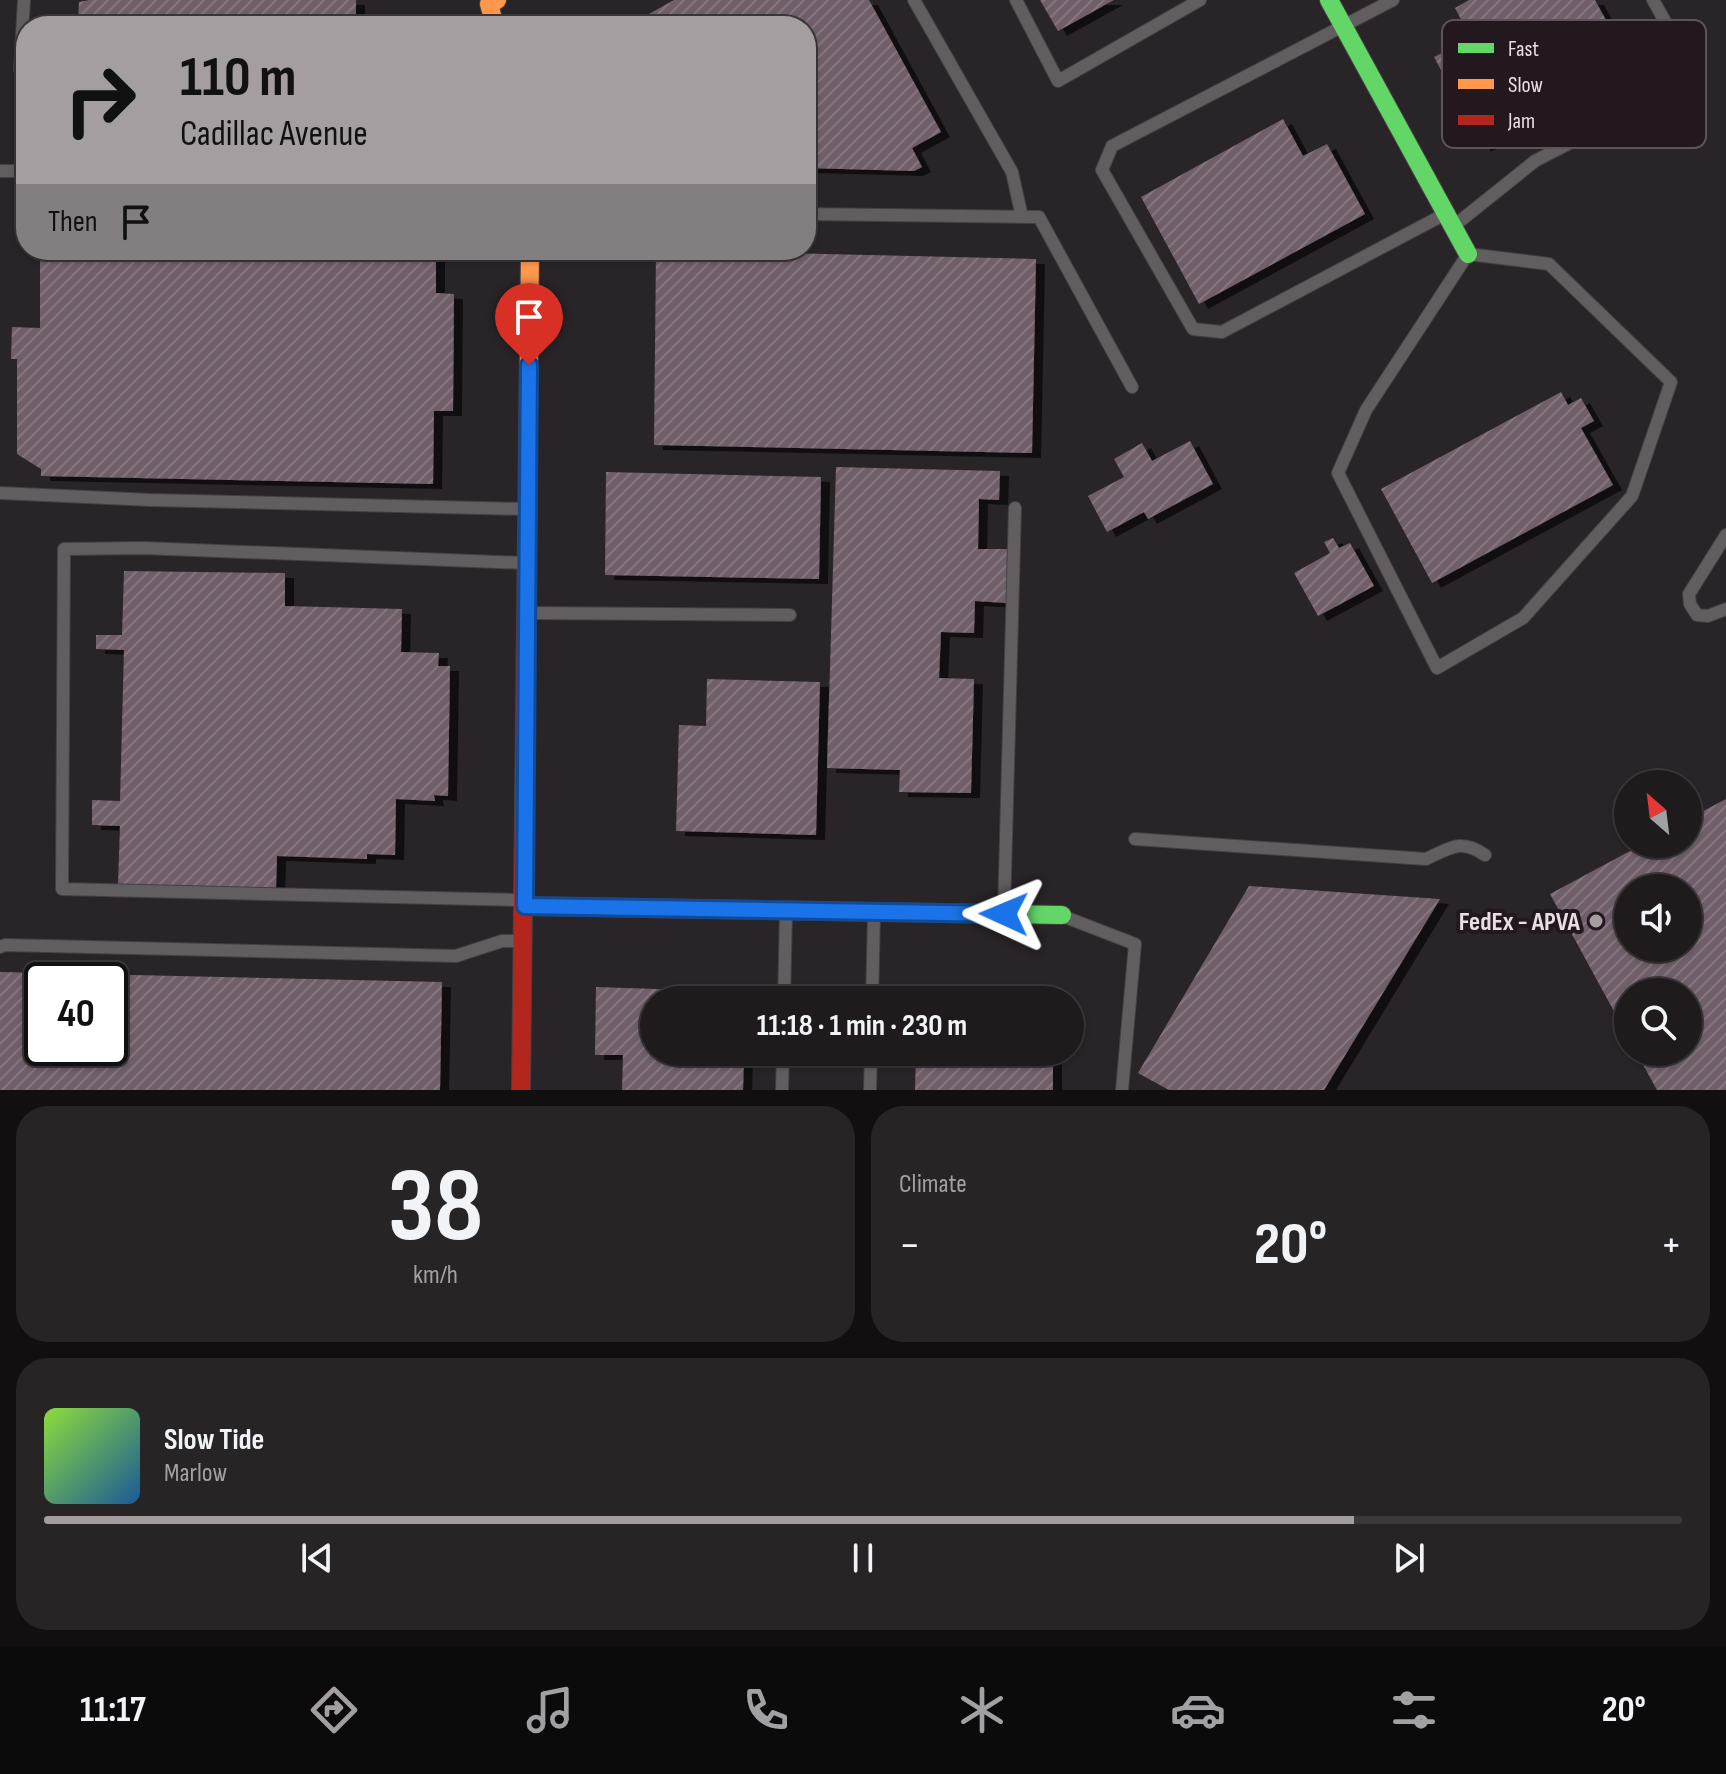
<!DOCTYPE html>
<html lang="en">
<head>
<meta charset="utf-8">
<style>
	:root { --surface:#1f1b1d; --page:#272426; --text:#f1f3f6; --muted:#a1a1a4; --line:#3c393b; --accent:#a49ea1 }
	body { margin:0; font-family:"Sofia Sans Condensed",sans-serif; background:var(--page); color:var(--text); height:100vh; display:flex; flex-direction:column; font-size:30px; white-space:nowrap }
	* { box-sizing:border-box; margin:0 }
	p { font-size:26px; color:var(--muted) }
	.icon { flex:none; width:44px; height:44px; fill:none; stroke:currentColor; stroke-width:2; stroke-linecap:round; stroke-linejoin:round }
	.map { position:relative; height:1090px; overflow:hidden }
	.sheet { display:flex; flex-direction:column; gap:16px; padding:16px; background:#110f10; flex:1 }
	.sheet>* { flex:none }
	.banner { position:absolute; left:16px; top:16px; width:800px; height:244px; border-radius:32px; box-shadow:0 2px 6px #0004,0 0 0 2px var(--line); background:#a49ea1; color:#111; overflow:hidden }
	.needle { width:52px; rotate:332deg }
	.fabs { position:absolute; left:1614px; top:770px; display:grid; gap:16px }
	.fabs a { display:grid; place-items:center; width:88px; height:88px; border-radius:50%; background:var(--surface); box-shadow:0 2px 6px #0004,0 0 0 2px var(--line); font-size:40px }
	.speed { position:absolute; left:24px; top:962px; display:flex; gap:16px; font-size:40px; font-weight:700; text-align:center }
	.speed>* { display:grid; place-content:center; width:104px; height:104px; border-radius:50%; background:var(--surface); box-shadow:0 2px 6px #0004,0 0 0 2px var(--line); line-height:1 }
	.speed .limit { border:4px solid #111; border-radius:12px; background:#fff; color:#111 }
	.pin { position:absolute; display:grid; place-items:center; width:68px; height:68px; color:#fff; margin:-82px -34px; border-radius:50% 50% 50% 0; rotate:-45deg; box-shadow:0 0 8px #0007 }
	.pin .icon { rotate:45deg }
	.me { position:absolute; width:88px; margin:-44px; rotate:271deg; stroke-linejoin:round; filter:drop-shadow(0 0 6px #0008) }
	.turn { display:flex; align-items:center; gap:28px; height:168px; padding:0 32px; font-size:36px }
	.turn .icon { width:104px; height:104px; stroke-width:2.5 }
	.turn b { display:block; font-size:56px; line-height:68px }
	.then { display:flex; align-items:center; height:76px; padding:0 32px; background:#0003; gap:16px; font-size:30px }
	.big { font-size:60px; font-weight:700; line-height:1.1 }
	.sheet .tile { flex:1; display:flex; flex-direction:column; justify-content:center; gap:12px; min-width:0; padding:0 28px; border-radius:32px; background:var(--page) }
	.sheet .dial { align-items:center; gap:0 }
	.dial b { font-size:104px; line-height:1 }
	.song { display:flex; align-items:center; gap:24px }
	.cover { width:96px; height:96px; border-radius:12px; background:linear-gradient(135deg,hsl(90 70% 55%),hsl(210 70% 35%)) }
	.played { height:8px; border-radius:4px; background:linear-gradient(90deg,var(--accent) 80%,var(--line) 80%) }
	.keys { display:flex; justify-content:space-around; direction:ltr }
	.heat { display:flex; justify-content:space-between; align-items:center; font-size:44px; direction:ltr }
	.sheet .tiles { flex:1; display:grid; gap:16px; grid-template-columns:1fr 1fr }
	.tile:last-child { grid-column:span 2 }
	.trip { position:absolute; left:640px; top:986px; width:444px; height:80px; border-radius:40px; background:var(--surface); box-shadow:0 2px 6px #0004,0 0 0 2px var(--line); font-weight:700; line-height:80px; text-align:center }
	.tab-bar { display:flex; height:128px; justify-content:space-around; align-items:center; background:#0c0b0c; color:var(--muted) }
	.tab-bar .icon { width:56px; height:56px }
	.tab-bar .current { color:var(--accent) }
	.tab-bar b { font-size:36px; color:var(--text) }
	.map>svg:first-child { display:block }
</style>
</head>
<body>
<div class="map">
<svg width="1726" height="1090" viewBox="0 0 1726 1090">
	<defs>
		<pattern id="building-hatch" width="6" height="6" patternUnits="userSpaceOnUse" patternTransform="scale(2)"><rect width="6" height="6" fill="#705f6a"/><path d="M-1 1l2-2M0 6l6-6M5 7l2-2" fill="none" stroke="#84767f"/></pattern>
		<filter id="shadow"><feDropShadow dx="9" dy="5" stdDeviation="0" flood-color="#0009"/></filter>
	</defs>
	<rect width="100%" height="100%" fill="#292427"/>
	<!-- building -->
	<path fill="url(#building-hatch)" fill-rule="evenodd" filter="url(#shadow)" d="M89,0H356V26H90V21H78L79,2Z
		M674,0H869L941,132L912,148L922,167L914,171L806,168V26H641L638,20Z
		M1040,0H1114L1058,31Z
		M1469,0H1595L1631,66L1575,96L1585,114L1564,125L1555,107L1482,147L1434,57L1471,38L1455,8Z
		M1283,119L1303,156L1327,144L1365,214L1199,304L1141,197Z
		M40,250H436V293L454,294L453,411H434L433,484L41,476V469L17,454V359H11L12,327L40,328Z
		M656,250L1036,259L1032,453L654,445Z
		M1561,392L1568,405L1581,398L1594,421L1581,428L1613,485L1432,583L1381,489Z
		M1190,441L1213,484L1148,519L1144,512L1107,532L1088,496L1124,477L1114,459L1142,443L1152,461Z
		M836,467L1000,471L999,500L979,499L978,549H1008L1007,603L975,601L974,633L941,632L939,678L974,679L971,793L899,792L900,770L827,768Z
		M606,472L821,477L819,579L605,575Z
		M1333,538L1339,548L1350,543L1374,586L1318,616L1294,573L1330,553L1324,542Z
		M124,571L285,573V606L402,609L401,652L439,653L438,666H450L448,796L434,795L435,801L396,799L395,855L367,854V859L277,856L276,888L118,884L120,826L92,825V800L120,801L124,650L96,649V635H122Z
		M707,679L820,682L816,835L676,831L679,725L706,726Z
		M1726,799V1090H1657L1636,1052H1688V992H1628V1037L1550,894L1643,844H1688V819ZM1628,888H1688V948H1628Z
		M1249,886L1440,899L1324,1090H1169L1138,1073Z
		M0,972L442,982L440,1090H0ZM42,980H110V1048H42Z
		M596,987L746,992L745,1000H654V1052H744L743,1090H622L623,1055H595Z
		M916,1052H1053V1090H915Z"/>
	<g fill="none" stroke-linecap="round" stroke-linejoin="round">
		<!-- lane casing -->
		<g stroke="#454042" stroke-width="14">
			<path id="lane" d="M24,0L20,70H26
				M914,0L1012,172L1022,217
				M1016,0L1058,81L1200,0
				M1393,0L1112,146L1102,170L1193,329L1222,332L1443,215
				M0,171H26
				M806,214L1039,217L1132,387
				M1455,225L1535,161L1678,87L1688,62L1653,0
				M1468,254L1549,264L1671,382L1632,496L1523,618L1437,668L1338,473L1366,410Z
				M0,493L151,500L525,509
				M1726,535L1689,594L1690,604L1697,615L1708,616L1726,609
				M531,613L790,615
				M1135,839L1426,859C1450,848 1461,838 1485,855
				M518,900L62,889L64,549L143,548L525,563
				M1004,911L1015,508
				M1065,917L1135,944L1122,1090
				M0,947L5,945L456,956L502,941H518
				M784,1000L786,914
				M872,1000L874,915
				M782,1090L783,1052
				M870,1090L871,1052"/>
		</g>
		<!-- fast casing -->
		<g stroke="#454042" stroke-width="20">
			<path id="fast" d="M1329,0L1468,254
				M525,906L1062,915"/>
		</g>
		<!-- slow casing -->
		<g stroke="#454042" stroke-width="20">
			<path id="slow" d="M495,26L489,4L497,0
				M528,435L530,250"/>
		</g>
		<!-- jam casing -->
		<g stroke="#454042" stroke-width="20">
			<path id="jam" d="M521,1090L528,435"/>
		</g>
		<!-- lane -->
		<use href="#lane" stroke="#625e60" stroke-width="12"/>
		<!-- fast -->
		<use href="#fast" stroke="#63d668" stroke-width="18"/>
		<!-- slow -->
		<use href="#slow" stroke="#ff974d" stroke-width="18"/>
		<!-- jam -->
		<use href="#jam" stroke="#b3261e" stroke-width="18"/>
	</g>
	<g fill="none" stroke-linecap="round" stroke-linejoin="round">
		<!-- route casing -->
		<g stroke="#114b97" stroke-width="20">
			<path id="route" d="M529,365L525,906L1004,914"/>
		</g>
		<!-- route -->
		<use href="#route" stroke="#1a73e8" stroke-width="14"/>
	</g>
	<!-- markers -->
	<circle fill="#a49ea1" stroke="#22181e" stroke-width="3" cx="1596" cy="921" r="8"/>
	<g text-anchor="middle" stroke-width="8" stroke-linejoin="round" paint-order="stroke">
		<!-- poi labels -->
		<g font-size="26" font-weight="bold" fill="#e7dfe3" stroke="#22181e" text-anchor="end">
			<text x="1580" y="930">FedEx - APVA</text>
		</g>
	</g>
	<!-- legend -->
	<rect x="1442" y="20" width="264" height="128" rx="12" fill="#22181e" stroke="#5d5459" stroke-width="2"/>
	<rect x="1458" y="43" width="36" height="10" fill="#63d668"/>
	<rect x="1458" y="79" width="36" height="10" fill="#ff974d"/>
	<rect x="1458" y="115" width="36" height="10" fill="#b3261e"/>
	<g font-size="22" fill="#e7dfe3">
		<text x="1508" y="56">Fast</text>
		<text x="1508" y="92">Slow</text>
		<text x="1508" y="128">Jam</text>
	</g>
</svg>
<div class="fabs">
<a><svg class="needle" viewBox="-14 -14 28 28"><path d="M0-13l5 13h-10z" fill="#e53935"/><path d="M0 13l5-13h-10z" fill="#a1a1a4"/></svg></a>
<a><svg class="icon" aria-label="sound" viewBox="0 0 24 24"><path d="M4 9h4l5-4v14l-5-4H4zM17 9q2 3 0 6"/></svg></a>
<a><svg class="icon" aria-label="search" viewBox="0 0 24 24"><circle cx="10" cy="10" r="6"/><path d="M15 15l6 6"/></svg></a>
</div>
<div class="speed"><div class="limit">40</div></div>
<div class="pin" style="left:529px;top:365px;background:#d93025"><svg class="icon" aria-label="arrive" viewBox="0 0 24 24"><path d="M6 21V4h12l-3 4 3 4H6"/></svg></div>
<svg class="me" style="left:1004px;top:914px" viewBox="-20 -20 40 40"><path d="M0-17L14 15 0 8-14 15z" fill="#1a73e8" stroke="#fff" stroke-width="4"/></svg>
<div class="trip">11:18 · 1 min · 230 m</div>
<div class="banner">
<div class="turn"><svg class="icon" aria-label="right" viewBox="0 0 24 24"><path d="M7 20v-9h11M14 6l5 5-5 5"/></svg><div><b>110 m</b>Cadillac Avenue</div></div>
<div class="then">Then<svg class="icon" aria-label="arrive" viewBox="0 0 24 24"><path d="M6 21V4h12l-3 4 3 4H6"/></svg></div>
</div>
</div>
<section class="sheet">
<div class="tiles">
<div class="tile dial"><b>38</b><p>km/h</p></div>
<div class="tile"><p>Climate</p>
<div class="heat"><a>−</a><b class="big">20°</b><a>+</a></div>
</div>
<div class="tile">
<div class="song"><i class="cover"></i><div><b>Slow Tide</b><p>Marlow</p></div></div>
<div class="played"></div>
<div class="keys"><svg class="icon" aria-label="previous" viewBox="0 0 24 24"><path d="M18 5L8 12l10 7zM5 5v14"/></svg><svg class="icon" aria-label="pause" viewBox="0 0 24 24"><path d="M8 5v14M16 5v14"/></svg><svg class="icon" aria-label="next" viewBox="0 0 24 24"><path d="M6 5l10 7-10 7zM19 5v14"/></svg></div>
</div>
</div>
</section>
<nav class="tab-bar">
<b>11:17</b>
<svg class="icon current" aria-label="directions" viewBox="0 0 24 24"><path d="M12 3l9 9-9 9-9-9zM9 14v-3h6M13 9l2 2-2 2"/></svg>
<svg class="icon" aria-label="music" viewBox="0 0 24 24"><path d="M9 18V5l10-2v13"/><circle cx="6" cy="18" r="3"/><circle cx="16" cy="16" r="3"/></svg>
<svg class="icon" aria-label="phone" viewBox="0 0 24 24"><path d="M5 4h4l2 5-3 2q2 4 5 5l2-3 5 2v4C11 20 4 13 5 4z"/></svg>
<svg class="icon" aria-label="climate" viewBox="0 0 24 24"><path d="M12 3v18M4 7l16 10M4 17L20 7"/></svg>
<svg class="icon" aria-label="car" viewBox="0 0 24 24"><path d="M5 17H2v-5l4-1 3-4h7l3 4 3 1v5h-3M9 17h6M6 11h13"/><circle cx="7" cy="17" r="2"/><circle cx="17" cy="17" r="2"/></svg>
<svg class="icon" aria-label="filters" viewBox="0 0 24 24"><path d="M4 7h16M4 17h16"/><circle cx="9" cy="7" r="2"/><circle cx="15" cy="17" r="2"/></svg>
<b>20°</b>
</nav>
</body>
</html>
